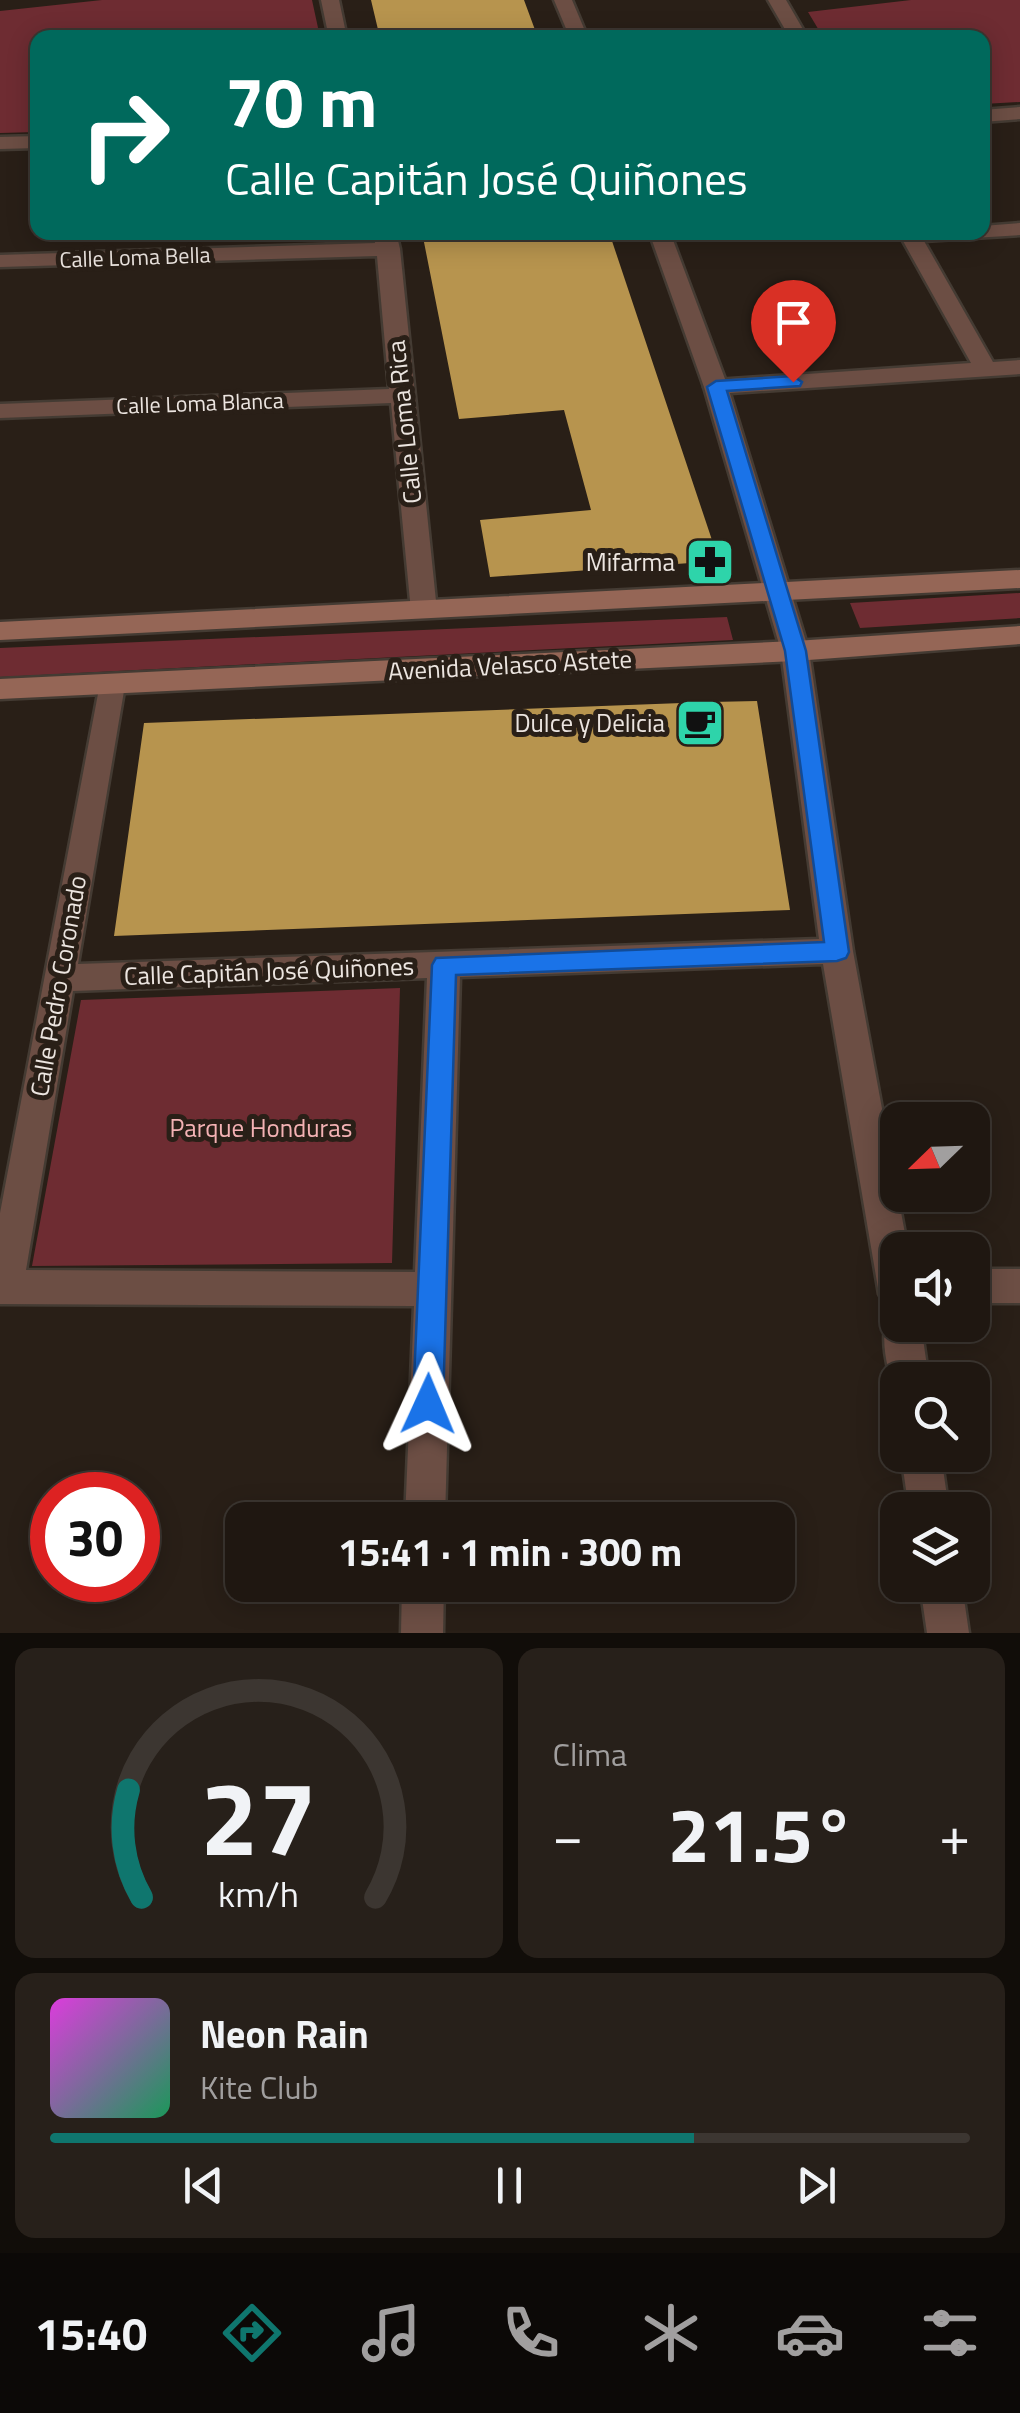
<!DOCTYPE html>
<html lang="es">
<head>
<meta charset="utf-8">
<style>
	:root { --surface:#1f1711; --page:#27201a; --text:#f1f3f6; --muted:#a19f9f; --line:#3c3631; --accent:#0f766e }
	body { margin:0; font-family:"Titillium Web",sans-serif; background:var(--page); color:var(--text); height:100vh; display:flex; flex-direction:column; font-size:38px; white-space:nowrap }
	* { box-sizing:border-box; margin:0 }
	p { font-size:32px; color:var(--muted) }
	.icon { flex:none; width:55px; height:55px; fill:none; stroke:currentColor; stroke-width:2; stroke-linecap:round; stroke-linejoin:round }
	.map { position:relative; height:1633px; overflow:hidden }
	.side { display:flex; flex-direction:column; gap:15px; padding:15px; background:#110d09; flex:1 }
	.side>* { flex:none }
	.top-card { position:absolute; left:30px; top:30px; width:960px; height:210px; border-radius:20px; box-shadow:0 5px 25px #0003,0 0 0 2px var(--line); background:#00695c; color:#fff; overflow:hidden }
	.needle { width:65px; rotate:247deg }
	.buttons { position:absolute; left:880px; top:1102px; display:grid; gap:20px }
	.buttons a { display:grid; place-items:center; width:110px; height:110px; border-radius:20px; background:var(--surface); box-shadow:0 5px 25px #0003,0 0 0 2px var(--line); font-size:50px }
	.speed { position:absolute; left:30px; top:1472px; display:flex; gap:20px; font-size:50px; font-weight:700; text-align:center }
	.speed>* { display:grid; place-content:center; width:130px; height:130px; border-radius:50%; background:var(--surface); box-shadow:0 5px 25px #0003,0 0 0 2px var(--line); line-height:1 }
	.speed .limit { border:15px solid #d22; background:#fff; color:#111 }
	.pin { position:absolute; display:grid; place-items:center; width:85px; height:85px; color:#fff; margin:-102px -42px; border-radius:50% 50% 50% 0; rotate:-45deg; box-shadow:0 0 10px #0007 }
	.pin .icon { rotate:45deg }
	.me { position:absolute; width:110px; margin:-55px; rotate:1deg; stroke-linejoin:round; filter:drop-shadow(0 0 8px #0008) }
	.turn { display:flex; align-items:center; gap:35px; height:210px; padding:0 30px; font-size:45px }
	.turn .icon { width:130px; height:130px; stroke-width:2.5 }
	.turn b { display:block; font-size:70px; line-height:85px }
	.big { font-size:75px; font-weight:700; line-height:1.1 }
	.side .tile { flex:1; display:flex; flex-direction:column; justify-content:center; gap:15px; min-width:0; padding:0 35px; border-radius:20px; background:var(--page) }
	.side .dial { align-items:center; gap:0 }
	.dial svg { height:260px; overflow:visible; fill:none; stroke:var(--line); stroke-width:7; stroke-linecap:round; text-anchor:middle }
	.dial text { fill:var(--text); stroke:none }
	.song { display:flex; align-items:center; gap:30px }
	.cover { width:120px; height:120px; border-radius:15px; background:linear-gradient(135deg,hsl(300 70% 55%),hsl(150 70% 35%)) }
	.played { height:10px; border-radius:5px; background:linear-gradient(90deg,var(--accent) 70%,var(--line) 70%) }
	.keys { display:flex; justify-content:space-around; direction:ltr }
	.heat { display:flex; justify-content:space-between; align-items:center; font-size:55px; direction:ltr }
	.side .tiles { flex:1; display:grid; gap:15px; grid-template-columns:1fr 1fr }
	.tile:last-child { grid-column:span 2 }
	.trip { position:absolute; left:225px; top:1502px; width:570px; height:100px; border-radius:20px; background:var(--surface); box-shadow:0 5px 25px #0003,0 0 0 2px var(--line); font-weight:700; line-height:100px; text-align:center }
	.dock { display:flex; height:160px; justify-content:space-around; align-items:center; background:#0c0907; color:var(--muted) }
	.dock .icon { width:70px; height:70px }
	.dock .active { color:var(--accent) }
	.dock b { font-size:45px; color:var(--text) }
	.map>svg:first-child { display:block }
</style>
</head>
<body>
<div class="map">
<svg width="1020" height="1633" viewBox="0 0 1020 1633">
	<rect width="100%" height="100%" fill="#291f17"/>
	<!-- green -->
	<path fill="#6e2c32" d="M102,0H312L320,37L38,38L37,132L0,133V11Z
		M911,0H1020V102L983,104L982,38L823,37L808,12Z
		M1020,593V618L860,628L850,603Z
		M727,617L733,640L0,677V648Z
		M400,988L392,1263L32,1266L81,1000Z"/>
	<!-- building -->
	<path fill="#b7944e" d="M371,0H524L538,38H380Z
		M422,232H609L719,561L490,577L480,520L591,510L564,410L459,419Z
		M757,701L790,910L114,936L144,723L682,703L689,745L719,743L711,702Z"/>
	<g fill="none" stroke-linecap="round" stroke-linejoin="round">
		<!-- minor casing -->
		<g stroke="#443b33" stroke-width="5">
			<path id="minor" d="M321,0H339L347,38H329Z
				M768,0H786L808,38H790Z
				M1020,107V119L982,122V110Z
				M38,136V148L0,149V137Z
				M1020,223V235L924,241L993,362L1020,360V374L716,394L704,387L716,380L971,363L898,232H982V226Z
				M374,232H396L400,249L437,611L434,617H414L411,611L391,403L0,418V404L389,389L377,256L0,267V255L375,243Z
				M795,641L805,644L809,651L853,951L908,1250H898V1325H921L929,1380H898V1394C886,1373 879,1334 889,1312L894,1310L885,1306L879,1294L823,964L460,977L445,1520H405L414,1306L0,1304V1213L101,678H121L125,685L78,964L819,939L781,651L785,644ZM427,978L415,1272L26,1270L73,991Z
				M972,1269H1020V1303H972Z
				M901,1455H941L949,1510H909Z
				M402,1585H444L443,1633H401Z
				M920,1585H962L969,1633H927Z"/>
		</g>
		<!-- tertiary casing -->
		<g stroke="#443b33" stroke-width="5">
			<path id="tertiary" d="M554,0H572L588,38H570Z
				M649,232H670L728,387L809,651L805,658H785L781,651L704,387Z"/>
		</g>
		<!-- secondary casing -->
		<g stroke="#443b33" stroke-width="5">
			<path id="secondary" d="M1020,570V588L0,640V622Z
				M1020,626V644L795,661L0,699V679L795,641Z"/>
		</g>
		<!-- minor -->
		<use href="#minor" fill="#6c4e44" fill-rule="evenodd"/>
		<!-- tertiary -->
		<use href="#tertiary" fill="#6c4e44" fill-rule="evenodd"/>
		<!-- secondary -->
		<use href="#secondary" fill="#956656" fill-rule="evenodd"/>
	</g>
	<!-- route -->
	<path fill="#1a73e8" stroke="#114b97" stroke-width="2.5" d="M793,376L802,382L800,386L727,391L806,651L849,952L846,958L837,961L456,975L443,1404L439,1415L428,1419L418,1415L413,1404L432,965L436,958L824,942L785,651L707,387L716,381Z"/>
	<!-- icons -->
	<defs>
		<g id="pharmacy-square" transform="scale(2.5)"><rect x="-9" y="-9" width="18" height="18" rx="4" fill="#2ed4aa" stroke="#291f17"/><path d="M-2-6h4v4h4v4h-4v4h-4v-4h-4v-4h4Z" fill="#111"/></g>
		<g id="cafe-square" transform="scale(2.5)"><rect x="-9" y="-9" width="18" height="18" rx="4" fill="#2ed4aa" stroke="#291f17"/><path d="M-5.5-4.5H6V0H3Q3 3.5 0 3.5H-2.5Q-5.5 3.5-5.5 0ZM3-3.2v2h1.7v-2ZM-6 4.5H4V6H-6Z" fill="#111"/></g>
	</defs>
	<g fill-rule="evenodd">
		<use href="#pharmacy-square" x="710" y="562"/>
		<use href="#cafe-square" x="700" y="723"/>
	</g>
	<g text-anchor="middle" stroke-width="10" stroke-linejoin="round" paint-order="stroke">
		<!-- far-street labels -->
		<g font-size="22" fill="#ece5e0" stroke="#291f17">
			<text transform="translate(135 257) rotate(-2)" y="8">Calle Loma Bella</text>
			<text transform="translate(200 403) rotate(-2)" y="8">Calle Loma Blanca</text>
		</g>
		<!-- street labels -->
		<g font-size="25" fill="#ece5e0" stroke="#291f17">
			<text transform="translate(404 422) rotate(-96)" y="9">Calle Loma Rica</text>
			<text transform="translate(510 665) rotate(-3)" y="9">Avenida Velasco Astete</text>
			<text transform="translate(269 971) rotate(-2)" y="9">Calle Capitán José Quiñones</text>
			<text transform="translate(58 986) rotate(-80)" y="9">Calle Pedro Coronado</text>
		</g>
		<!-- poi labels -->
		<g font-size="25" fill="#ece5e0" stroke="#291f17" text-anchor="end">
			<text x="675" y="571">Mifarma</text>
			<text x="665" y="732">Dulce y Delicia</text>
		</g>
		<!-- park labels -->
		<g font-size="25" fill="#f4b2b4" stroke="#291f17">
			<text x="261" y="1137">Parque Honduras</text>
		</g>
	</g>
</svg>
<div class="buttons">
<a><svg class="needle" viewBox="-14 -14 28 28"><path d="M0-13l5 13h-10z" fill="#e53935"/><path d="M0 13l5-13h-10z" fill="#a19f9f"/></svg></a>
<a><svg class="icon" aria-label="sound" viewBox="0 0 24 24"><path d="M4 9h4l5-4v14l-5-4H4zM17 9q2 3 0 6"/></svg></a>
<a><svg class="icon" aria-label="search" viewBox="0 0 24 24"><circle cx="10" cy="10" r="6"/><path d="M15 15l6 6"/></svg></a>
<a><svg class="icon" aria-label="layers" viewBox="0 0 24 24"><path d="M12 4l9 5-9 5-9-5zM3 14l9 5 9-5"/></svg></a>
</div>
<div class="speed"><div class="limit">30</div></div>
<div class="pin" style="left:793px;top:382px;background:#d93025"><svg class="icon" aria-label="arrive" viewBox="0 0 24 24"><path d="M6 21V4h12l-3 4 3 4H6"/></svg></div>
<svg class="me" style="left:428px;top:1404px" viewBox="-20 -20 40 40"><path d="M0-17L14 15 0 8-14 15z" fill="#1a73e8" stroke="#fff" stroke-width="4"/></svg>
<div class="trip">15:41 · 1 min · 300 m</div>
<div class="top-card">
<div class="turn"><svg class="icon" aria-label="right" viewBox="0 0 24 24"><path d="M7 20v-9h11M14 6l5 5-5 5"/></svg><div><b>70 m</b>Calle Capitán José Quiñones</div></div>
</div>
</div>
<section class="side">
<div class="tiles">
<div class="tile dial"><svg viewBox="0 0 100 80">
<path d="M14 69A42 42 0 1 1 86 69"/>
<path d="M14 69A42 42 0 0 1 10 36" stroke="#0f766e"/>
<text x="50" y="56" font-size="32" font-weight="700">27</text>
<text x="50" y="72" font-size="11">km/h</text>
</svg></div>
<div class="tile"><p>Clima</p>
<div class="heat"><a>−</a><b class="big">21.5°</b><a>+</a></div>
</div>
<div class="tile">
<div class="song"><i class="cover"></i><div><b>Neon Rain</b><p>Kite Club</p></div></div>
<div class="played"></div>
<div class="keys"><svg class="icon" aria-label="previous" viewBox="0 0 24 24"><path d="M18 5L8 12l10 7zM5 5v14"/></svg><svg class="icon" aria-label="pause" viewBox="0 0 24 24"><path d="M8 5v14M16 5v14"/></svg><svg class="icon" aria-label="next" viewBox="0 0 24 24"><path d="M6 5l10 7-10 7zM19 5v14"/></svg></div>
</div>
</div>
</section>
<nav class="dock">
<b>15:40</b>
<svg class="icon active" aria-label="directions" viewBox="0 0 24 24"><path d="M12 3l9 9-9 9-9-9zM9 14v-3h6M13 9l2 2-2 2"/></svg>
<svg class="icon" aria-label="music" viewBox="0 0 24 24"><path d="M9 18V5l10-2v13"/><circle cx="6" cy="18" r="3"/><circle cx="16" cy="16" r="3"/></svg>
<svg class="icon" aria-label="phone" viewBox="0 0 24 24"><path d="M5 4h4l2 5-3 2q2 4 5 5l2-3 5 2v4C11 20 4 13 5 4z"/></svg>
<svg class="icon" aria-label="climate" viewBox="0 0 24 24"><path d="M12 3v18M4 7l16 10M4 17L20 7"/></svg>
<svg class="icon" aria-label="car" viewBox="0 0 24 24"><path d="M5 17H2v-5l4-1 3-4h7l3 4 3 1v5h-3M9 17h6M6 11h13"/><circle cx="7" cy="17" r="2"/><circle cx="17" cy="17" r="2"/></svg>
<svg class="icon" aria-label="filters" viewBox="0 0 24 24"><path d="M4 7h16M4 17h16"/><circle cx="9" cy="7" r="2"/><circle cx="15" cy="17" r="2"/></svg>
</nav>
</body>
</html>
